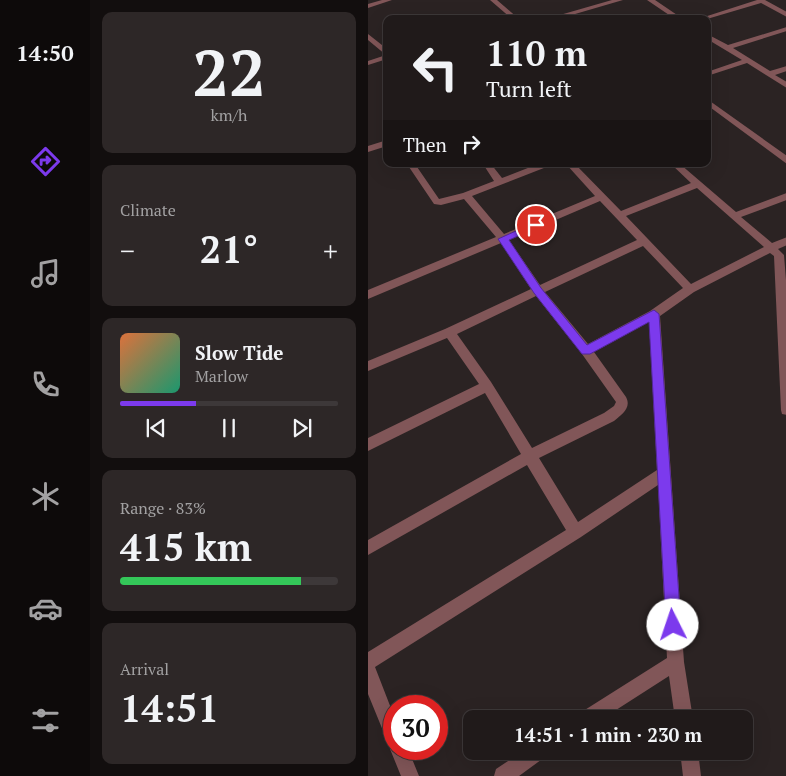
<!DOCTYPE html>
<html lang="en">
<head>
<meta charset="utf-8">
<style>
	:root { --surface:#201a1a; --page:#2d2727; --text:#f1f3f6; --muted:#a2a1a2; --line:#3d3839; --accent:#7c3aed }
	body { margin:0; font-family:"PT Serif",serif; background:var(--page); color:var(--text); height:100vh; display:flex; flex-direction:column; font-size:19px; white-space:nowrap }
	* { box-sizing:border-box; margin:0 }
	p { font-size:16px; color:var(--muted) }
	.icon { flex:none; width:28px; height:28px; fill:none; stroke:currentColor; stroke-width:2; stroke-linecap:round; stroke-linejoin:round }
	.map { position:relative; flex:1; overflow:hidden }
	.details { display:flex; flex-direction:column; gap:12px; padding:12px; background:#120e0e; width:278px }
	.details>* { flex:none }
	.guide { position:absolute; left:15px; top:15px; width:328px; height:152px; border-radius:10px; box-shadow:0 5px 20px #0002,0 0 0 1px var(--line); background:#201a1a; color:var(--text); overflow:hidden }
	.speed { position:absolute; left:15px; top:695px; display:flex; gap:10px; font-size:25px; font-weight:700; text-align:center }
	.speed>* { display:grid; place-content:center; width:65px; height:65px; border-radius:50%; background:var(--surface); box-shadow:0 5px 20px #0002,0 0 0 1px var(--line); line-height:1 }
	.speed .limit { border:8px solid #d22; background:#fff; color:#111 }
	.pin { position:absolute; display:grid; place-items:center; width:42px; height:42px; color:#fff; margin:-21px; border:2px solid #fff; border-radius:50%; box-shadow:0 1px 5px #0007 }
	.me { position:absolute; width:55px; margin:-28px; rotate:356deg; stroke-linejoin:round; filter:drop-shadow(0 0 4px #0008) }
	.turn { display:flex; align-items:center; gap:18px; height:105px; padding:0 20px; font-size:22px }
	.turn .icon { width:65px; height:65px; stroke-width:2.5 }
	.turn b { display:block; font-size:35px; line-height:42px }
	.then { display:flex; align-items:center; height:48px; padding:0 20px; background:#0003; gap:10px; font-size:19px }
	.big { font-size:38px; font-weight:600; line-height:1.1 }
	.details .tile { flex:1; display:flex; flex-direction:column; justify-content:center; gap:8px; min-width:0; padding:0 18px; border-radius:10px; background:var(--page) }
	.details .dial { align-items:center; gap:0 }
	.dial b { font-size:65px; line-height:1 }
	.song { display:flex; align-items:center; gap:15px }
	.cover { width:60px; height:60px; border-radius:8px; background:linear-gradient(135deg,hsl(20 70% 55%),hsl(160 70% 35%)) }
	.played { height:5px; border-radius:2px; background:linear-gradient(90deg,var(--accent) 35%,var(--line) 35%) }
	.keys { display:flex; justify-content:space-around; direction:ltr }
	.heat { display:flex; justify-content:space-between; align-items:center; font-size:28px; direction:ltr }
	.charge { height:8px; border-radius:4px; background:linear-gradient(90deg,#34c759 83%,var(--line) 0) }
	.trip { position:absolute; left:95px; top:710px; width:290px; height:50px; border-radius:10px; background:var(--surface); box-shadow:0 5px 20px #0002,0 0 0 1px var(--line); font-weight:600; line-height:50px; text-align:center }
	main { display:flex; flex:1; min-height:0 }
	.dock { display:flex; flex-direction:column; width:90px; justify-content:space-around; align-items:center; background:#0d0a0a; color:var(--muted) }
	.dock .icon { width:35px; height:35px }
	.dock .active { color:var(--accent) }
	.dock b { font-size:22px; color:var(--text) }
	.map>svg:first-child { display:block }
</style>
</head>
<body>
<main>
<nav class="dock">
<b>14:50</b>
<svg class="icon active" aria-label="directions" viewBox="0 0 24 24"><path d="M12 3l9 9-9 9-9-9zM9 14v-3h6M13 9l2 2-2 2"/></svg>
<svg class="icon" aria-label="music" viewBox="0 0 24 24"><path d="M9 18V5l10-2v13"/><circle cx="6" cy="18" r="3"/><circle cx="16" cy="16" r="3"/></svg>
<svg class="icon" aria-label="phone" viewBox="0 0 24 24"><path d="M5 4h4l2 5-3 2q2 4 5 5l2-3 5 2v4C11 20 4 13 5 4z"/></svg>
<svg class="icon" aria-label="climate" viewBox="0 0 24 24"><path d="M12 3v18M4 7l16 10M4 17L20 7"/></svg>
<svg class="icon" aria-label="car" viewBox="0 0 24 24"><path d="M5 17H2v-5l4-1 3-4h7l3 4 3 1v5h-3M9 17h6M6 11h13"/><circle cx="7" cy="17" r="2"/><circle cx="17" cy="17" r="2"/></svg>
<svg class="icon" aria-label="filters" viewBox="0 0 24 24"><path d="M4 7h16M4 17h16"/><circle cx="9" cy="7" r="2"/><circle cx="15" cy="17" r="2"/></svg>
</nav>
<section class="details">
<div class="tile dial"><b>22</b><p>km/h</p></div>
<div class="tile"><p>Climate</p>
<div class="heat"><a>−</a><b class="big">21°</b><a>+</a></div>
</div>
<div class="tile">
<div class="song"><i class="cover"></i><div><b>Slow Tide</b><p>Marlow</p></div></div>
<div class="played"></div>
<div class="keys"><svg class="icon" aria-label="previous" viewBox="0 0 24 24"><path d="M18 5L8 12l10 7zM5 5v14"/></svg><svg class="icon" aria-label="pause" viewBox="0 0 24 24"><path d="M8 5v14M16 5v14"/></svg><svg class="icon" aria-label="next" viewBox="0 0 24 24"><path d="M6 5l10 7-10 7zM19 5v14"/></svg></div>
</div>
<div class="tile"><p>Range · 83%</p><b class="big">415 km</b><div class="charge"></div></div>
<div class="tile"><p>Arrival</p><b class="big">14:51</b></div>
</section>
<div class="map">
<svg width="419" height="776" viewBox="0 0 419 776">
	<rect width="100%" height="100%" fill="#2b2323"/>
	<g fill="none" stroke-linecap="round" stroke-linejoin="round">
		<!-- minor -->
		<path fill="#815658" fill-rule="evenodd" d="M122,0H129L151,19H144Z
			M244,0H255L190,19H178Z
			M279,0H287L315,19H307Z
			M389,0H397L419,12V17L393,3L339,19H330Z
			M419,27V31L365,48L402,71L419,66V71L407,75L419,82V88L379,63L339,76V72L374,60L339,39V34L360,45Z
			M0,34L19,49V59L0,65V61L18,55L0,40Z
			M339,99L419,156V164L339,105Z
			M19,140V146L0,152V146Z
			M39,164H47L71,199L95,193L126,181L115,164H123L134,178L170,164H182L181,166L104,196L136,234L227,196L198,164H207L253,211L323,183L303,164H312L368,212L419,193V200L373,217L404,243L419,237V245L410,249L416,255L419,293V415L414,414L413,410L406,256L402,253L326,292L292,316L316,662L325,719H307L301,676L234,719H209L212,713L299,658L290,485L213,537L7,667L26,716V749H40L51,776H33L22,749L24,745L20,743L0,694V652L198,530L159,465L0,555V540L153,454L117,393L0,451V438L111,384L79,338L0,371V361L77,329L163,289L133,243L0,299V290L128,237L96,199L73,205L66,204ZM329,188L396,247L323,284L258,216ZM232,201L269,240L172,285L141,240ZM275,246L315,288L282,311L220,344L177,292ZM168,296L214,354L248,402L246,406L236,413L164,448L123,382L89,334ZM281,322L289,470L210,522L171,458L246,421C253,415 264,408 258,397L226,352Z
			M155,751H180L177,757L151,776H126L128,769Z
			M312,751H330L333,776H315Z"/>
		<!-- tertiary -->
		<path fill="#815658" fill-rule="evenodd" d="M14,0H24L0,8V4Z"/>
	</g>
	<!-- route -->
	<path fill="#7c3aed" stroke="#51269a" d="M168,222L172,225L171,227L141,240L173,288L219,345L282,312L286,310L291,314L313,625L311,630L305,632L300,630L298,625L281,322L222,354H214L166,293L130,239Z"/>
</svg>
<div class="speed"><div class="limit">30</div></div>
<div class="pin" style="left:168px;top:225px;background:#d93025"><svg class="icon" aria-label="arrive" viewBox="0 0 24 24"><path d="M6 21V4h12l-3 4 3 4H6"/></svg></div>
<svg class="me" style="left:305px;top:625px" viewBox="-20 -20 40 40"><circle r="19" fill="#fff"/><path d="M0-13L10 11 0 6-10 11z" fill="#7c3aed"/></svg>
<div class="trip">14:51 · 1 min · 230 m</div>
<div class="guide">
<div class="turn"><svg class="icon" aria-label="left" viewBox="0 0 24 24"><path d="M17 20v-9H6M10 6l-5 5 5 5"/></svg><div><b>110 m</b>Turn left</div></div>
<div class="then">Then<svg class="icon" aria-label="right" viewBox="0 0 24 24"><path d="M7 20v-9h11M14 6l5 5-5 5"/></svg></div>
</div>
</div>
</main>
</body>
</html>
